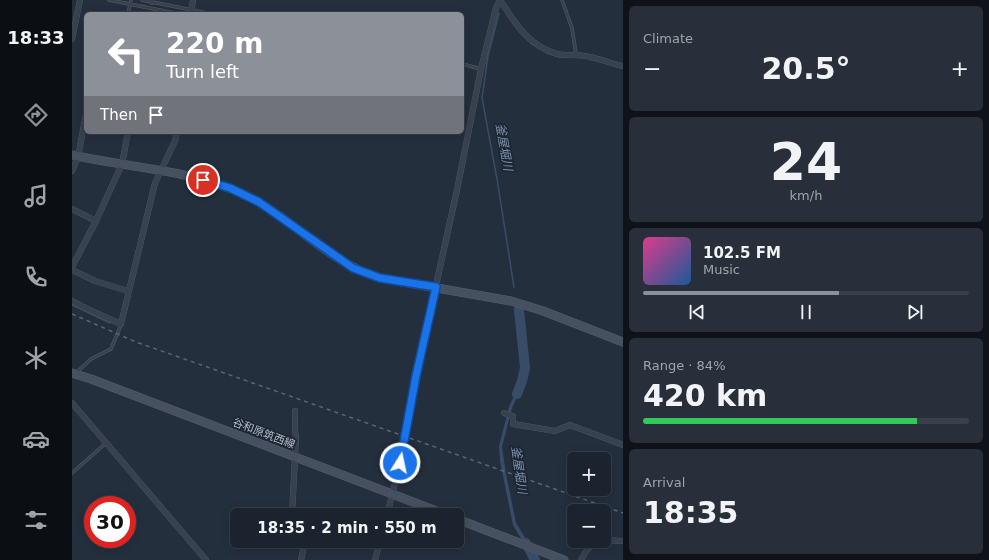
<!DOCTYPE html>
<html lang="en">
<head>
<meta charset="utf-8">
<style>
	:root { --surface:#1b232e; --page:#282f3a; --text:#f1f3f6; --muted:#a0a4aa; --line:#39404a; --accent:#8c9099 }
	body { margin:0; font-family:"DejaVu Sans","Noto Sans JP",sans-serif; background:var(--page); color:var(--text); height:100vh; display:flex; flex-direction:column; font-size:15px; white-space:nowrap }
	* { box-sizing:border-box; margin:0 }
	p { font-size:13px; color:var(--muted) }
	.icon { flex:none; width:22px; height:22px; fill:none; stroke:currentColor; stroke-width:2; stroke-linecap:round; stroke-linejoin:round }
	.map { position:relative; flex:1; overflow:hidden }
	.sheet { display:flex; flex-direction:column; gap:6px; padding:6px; background:#0f1319; width:366px }
	.sheet>* { flex:none }
	.hud { position:absolute; left:12px; top:12px; width:380px; height:122px; border-radius:6px; box-shadow:0 2px 10px #0003,0 0 0 1px var(--line); background:#8c9099; color:#fff; overflow:hidden }
	.controls { position:absolute; left:495px; top:452px; display:grid; gap:8px }
	.controls a { display:grid; place-items:center; width:44px; height:44px; border-radius:6px; background:var(--surface); box-shadow:0 2px 10px #0003,0 0 0 1px var(--line); font-size:20px }
	.speed { position:absolute; left:12px; top:496px; display:flex; gap:8px; font-size:20px; font-weight:700; text-align:center }
	.speed>* { display:grid; place-content:center; width:52px; height:52px; border-radius:50%; background:var(--surface); box-shadow:0 2px 10px #0003,0 0 0 1px var(--line); line-height:1 }
	.speed .limit { border:6px solid #d22; background:#fff; color:#111 }
	.pin { position:absolute; display:grid; place-items:center; width:34px; height:34px; color:#fff; margin:-17px; border:2px solid #fff; border-radius:50%; box-shadow:0 1px 4px #0007 }
	.me { position:absolute; width:44px; margin:-22px; rotate:10deg; stroke-linejoin:round; filter:drop-shadow(0 0 3px #0008) }
	.turn { display:flex; align-items:center; gap:14px; height:84px; padding:0 16px; font-size:18px }
	.turn .icon { width:52px; height:52px; stroke-width:2.5 }
	.turn b { display:block; font-size:28px; line-height:34px }
	.then { display:flex; align-items:center; height:38px; padding:0 16px; background:#0003; gap:8px; font-size:15px }
	.big { font-size:30px; font-weight:600; line-height:1.1 }
	.sheet .tile { flex:1; display:flex; flex-direction:column; justify-content:center; gap:6px; min-width:0; padding:0 14px; border-radius:6px; background:var(--page) }
	.sheet .dial { align-items:center; gap:0 }
	.dial b { font-size:52px; line-height:1 }
	.song { display:flex; align-items:center; gap:12px }
	.cover { width:48px; height:48px; border-radius:6px; background:linear-gradient(135deg,hsl(330 70% 55%),hsl(210 70% 35%)) }
	.played { height:4px; border-radius:2px; background:linear-gradient(90deg,var(--accent) 60%,var(--line) 60%) }
	.keys { display:flex; justify-content:space-around; direction:ltr }
	.heat { display:flex; justify-content:space-between; align-items:center; font-size:22px; direction:ltr }
	.charge { height:6px; border-radius:3px; background:linear-gradient(90deg,#34c759 84%,var(--line) 0) }
	.trip { position:absolute; left:158px; top:508px; width:234px; height:40px; border-radius:6px; background:var(--surface); box-shadow:0 2px 10px #0003,0 0 0 1px var(--line); font-weight:600; line-height:40px; text-align:center }
	main { display:flex; flex:1; min-height:0 }
	.menu { display:flex; flex-direction:column; width:72px; justify-content:space-around; align-items:center; background:#0b0e12; color:var(--muted) }
	.menu .icon { width:28px; height:28px }
	.menu .selected { color:var(--accent) }
	.menu b { font-size:18px; color:var(--text) }
	.map>svg:first-child { display:block }
</style>
</head>
<body>
<main>
<nav class="menu">
<b>18:33</b>
<svg class="icon selected" aria-label="directions" viewBox="0 0 24 24"><path d="M12 3l9 9-9 9-9-9zM9 14v-3h6M13 9l2 2-2 2"/></svg>
<svg class="icon" aria-label="music" viewBox="0 0 24 24"><path d="M9 18V5l10-2v13"/><circle cx="6" cy="18" r="3"/><circle cx="16" cy="16" r="3"/></svg>
<svg class="icon" aria-label="phone" viewBox="0 0 24 24"><path d="M5 4h4l2 5-3 2q2 4 5 5l2-3 5 2v4C11 20 4 13 5 4z"/></svg>
<svg class="icon" aria-label="climate" viewBox="0 0 24 24"><path d="M12 3v18M4 7l16 10M4 17L20 7"/></svg>
<svg class="icon" aria-label="car" viewBox="0 0 24 24"><path d="M5 17H2v-5l4-1 3-4h7l3 4 3 1v5h-3M9 17h6M6 11h13"/><circle cx="7" cy="17" r="2"/><circle cx="17" cy="17" r="2"/></svg>
<svg class="icon" aria-label="filters" viewBox="0 0 24 24"><path d="M4 7h16M4 17h16"/><circle cx="9" cy="7" r="2"/><circle cx="15" cy="17" r="2"/></svg>
</nav>
<div class="map">
<svg width="551" height="560" viewBox="0 0 551 560">
	<rect width="100%" height="100%" fill="#242f3e"/>
	<!-- water -->
	<path fill="#394c67" d="M449,381L452,382L440,408L430,447L434,474L444,523L463,554L459,555L441,525L428,461L427,446L437,407Z"/>
	<g fill="none" stroke-linecap="round" stroke-linejoin="round">
		<!-- stream -->
		<path stroke="#394c67" stroke-width="1.5" d="M427,13L416,56L410,98L425,179L442,287
			M0,305L38,323"/>
		<!-- river -->
		<path stroke="#394c67" stroke-width="10" d="M445,394L450,381L453,368L447,310
			M454,543L463,560"/>
		<!-- lane casing -->
		<g stroke="#565f6c" stroke-width="3.5">
			<path id="lane" d="M37,0L108,14
				M70,0L140,14
				M490,0L500,28L504,54
				M56,14L59,0
				M390,64L409,69
				M4,373L19,359L39,349L49,325
				M0,473L34,443"/>
		</g>
		<!-- street casing -->
		<g stroke="#565f6c" stroke-width="6">
			<path id="street" d="M428,0C443,23 456,46 485,54C495,56 508,54 518,57C529,59 540,64 551,66
				M80,2V0
				M119,14L121,0
				M0,39L8,0
				M0,171L6,157L14,114
				M0,209L24,221
				M0,267L24,221L50,164L56,132
				M0,270L23,281L56,291
				M0,301L13,308L49,324L83,183L103,141L105,132
				M0,403L134,560
				M432,413L441,416V424L483,431L498,425L551,445
				M220,515L224,437L223,430V411
				M315,515L328,463L344,376L385,190L409,69L424,8L428,0
				M532,540L551,541
				M229,560L233,541
				M303,560L308,541
				M509,560C513,552 518,544 527,541"/>
		</g>
		<!-- secondary casing -->
		<g stroke="#565f6c" stroke-width="9">
			<path id="secondary" d="M0,155C57,168 117,169 171,194C220,217 255,262 308,278L439,301L471,311L551,342
				M0,373L19,379L375,515
				M385,519L492,560"/>
		</g>
		<!-- lane -->
		<use href="#lane" stroke="#38414e" stroke-width="2.5"/>
		<!-- street -->
		<use href="#street" stroke="#38414e" stroke-width="5.5"/>
		<!-- secondary -->
		<use href="#secondary" stroke="#465061" stroke-width="8"/>
		<!-- rail -->
		<path stroke="#5a6575" stroke-width="1.5" stroke-dasharray="4 4" stroke-linecap="butt" d="M0,314L64,342L551,513"/>
	</g>
	<g fill="none" stroke-linecap="round" stroke-linejoin="round">
		<!-- route casing -->
		<g stroke="#114b97" stroke-width="10">
			<path id="route" d="M131,180L158,188L187,202L281,268L308,278L364,287L344,376L328,463"/>
		</g>
		<!-- route -->
		<use href="#route" stroke="#1a73e8" stroke-width="7"/>
	</g>
	<g text-anchor="middle" stroke-width="3.5" stroke-linejoin="round" paint-order="stroke">
		<!-- street labels -->
		<g font-size="11" fill="#b4bcc9" stroke="#1d2633">
			<text transform="translate(192 433) rotate(21)" y="4">谷和原筑西線</text>
		</g>
		<!-- water labels -->
		<g font-size="12" font-style="italic" fill="#7c92b1" stroke="#1d2633">
			<text transform="translate(432 147) rotate(80)" y="4">釜屋堀川</text>
			<text transform="translate(447 470) rotate(82)" y="4">釜屋堀川</text>
		</g>
	</g>
</svg>
<div class="controls">
<a>+</a>
<a>−</a>
</div>
<div class="speed"><div class="limit">30</div></div>
<div class="pin" style="left:131px;top:180px;background:#d93025"><svg class="icon" aria-label="arrive" viewBox="0 0 24 24"><path d="M6 21V4h12l-3 4 3 4H6"/></svg></div>
<svg class="me" style="left:328px;top:463px" viewBox="-20 -20 40 40"><circle r="17" fill="#1a73e8" stroke="#fff" stroke-width="3"/><path d="M0-11L8 9 0 5-8 9z" fill="#fff"/></svg>
<div class="trip">18:35 · 2 min · 550 m</div>
<div class="hud">
<div class="turn"><svg class="icon" aria-label="left" viewBox="0 0 24 24"><path d="M17 20v-9H6M10 6l-5 5 5 5"/></svg><div><b>220 m</b>Turn left</div></div>
<div class="then">Then<svg class="icon" aria-label="arrive" viewBox="0 0 24 24"><path d="M6 21V4h12l-3 4 3 4H6"/></svg></div>
</div>
</div>
<section class="sheet">
<div class="tile"><p>Climate</p>
<div class="heat"><a>−</a><b class="big">20.5°</b><a>+</a></div>
</div>
<div class="tile dial"><b>24</b><p>km/h</p></div>
<div class="tile">
<div class="song"><i class="cover"></i><div><b>102.5 FM</b><p>Music</p></div></div>
<div class="played"></div>
<div class="keys"><svg class="icon" aria-label="previous" viewBox="0 0 24 24"><path d="M18 5L8 12l10 7zM5 5v14"/></svg><svg class="icon" aria-label="pause" viewBox="0 0 24 24"><path d="M8 5v14M16 5v14"/></svg><svg class="icon" aria-label="next" viewBox="0 0 24 24"><path d="M6 5l10 7-10 7zM19 5v14"/></svg></div>
</div>
<div class="tile"><p>Range · 84%</p><b class="big">420 km</b><div class="charge"></div></div>
<div class="tile"><p>Arrival</p><b class="big">18:35</b></div>
</section>
</main>
</body>
</html>
